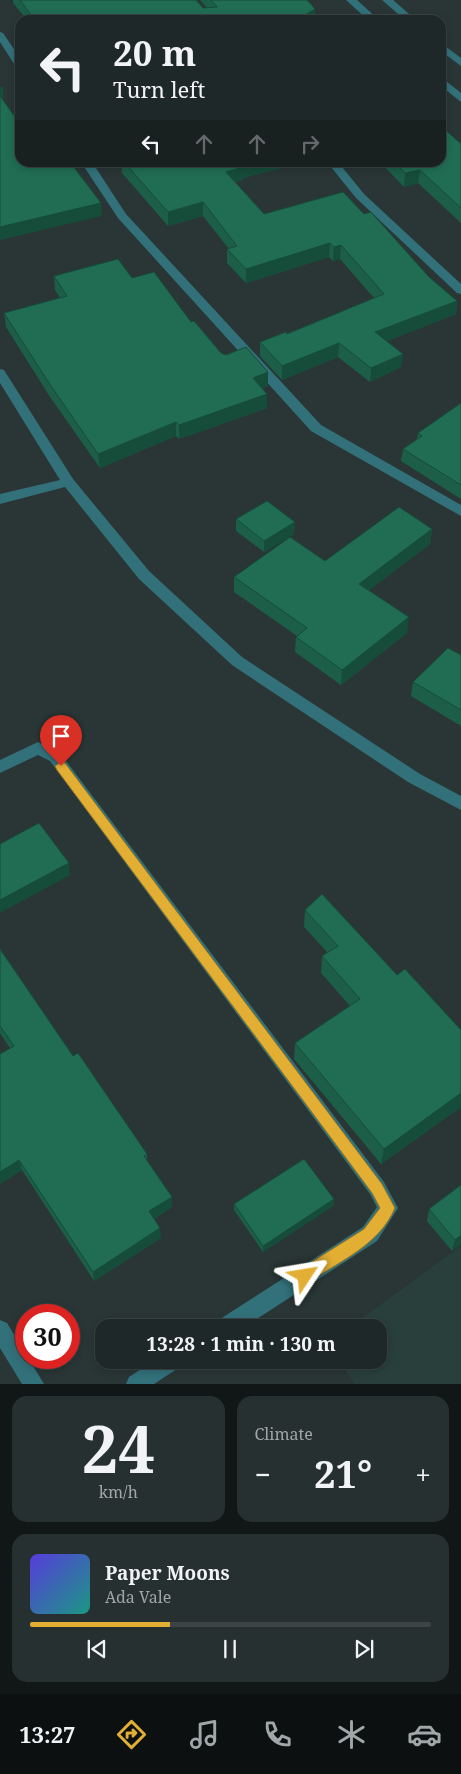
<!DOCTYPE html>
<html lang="en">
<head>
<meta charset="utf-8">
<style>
	:root { --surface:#1f2828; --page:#273030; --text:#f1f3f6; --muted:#a1a6a8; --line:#3c4445; --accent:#e2af34 }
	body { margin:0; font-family:"Noto Serif",serif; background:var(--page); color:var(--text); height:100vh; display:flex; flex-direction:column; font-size:19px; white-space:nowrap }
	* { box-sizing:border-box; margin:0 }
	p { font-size:16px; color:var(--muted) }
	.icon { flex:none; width:28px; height:28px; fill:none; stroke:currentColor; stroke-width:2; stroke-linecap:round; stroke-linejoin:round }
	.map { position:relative; height:1384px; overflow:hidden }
	.side { display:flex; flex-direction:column; gap:12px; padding:12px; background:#111616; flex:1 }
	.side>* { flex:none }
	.top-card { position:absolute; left:15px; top:15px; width:431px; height:152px; border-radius:15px; box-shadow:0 2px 8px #0003,0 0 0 1px var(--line); background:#1f2828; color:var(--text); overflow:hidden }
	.speed { position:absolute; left:15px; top:1304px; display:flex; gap:10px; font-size:25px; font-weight:700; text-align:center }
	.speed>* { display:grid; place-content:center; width:65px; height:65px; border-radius:50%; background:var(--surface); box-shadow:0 2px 8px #0003,0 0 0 1px var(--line); line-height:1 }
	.speed .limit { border:8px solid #d22; background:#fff; color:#111 }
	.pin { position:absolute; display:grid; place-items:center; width:42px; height:42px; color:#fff; margin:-51px -21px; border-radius:50% 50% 50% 0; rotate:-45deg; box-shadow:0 0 5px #0007 }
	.pin .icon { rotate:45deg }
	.me { position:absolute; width:55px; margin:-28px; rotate:57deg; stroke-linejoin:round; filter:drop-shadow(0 0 4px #0008) }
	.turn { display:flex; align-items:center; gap:18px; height:105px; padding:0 15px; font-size:22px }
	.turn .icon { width:65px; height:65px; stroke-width:2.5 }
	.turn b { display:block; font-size:35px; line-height:42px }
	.lanes { display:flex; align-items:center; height:48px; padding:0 15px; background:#0003; justify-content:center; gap:25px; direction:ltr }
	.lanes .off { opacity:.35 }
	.big { font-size:38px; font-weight:700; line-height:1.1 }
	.side .tile { flex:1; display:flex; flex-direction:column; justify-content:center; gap:8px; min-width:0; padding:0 18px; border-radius:15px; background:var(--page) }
	.side .dial { align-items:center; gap:0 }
	.dial b { font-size:65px; line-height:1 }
	.song { display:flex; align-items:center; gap:15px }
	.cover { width:60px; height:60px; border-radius:8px; background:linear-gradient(135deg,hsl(250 70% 55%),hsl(170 70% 35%)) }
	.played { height:5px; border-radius:2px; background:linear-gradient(90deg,var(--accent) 35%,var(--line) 35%) }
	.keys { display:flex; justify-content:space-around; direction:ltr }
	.heat { display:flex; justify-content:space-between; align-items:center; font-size:28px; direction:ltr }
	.side .tiles { flex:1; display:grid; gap:12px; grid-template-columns:1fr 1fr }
	.tile:last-child { grid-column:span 2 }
	.trip { position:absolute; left:95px; top:1319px; width:292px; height:50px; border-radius:15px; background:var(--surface); box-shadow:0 2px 8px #0003,0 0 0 1px var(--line); font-weight:700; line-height:50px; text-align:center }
	.tabs { display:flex; height:80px; justify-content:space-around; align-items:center; background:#0c1010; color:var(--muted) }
	.tabs .icon { width:35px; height:35px }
	.tabs .selected { color:var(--accent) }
	.tabs b { font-size:22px; color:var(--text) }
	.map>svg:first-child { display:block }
</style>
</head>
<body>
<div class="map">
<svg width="461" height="1384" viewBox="0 0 461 1384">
	<rect width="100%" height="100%" fill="#293635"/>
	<!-- built -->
	<path fill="#293f3c" d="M461,1246V1384H355L338,1360H379V1328L350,1327Z"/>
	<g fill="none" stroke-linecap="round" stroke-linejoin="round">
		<!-- street -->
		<path fill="#32717a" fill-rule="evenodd" d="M346,0H357L379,20H368Z
			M382,0H393L416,20H405Z
			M0,32L3,33L20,58V68L16,67L0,42Z
			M441,43L461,58V66L441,51Z
			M441,77L461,93V102L441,86Z
			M81,162H92L126,214L321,425L461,505V516L311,431L118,218Z
			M327,162H338L364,194L461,284V294L457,293L356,198Z
			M0,369L4,370L73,479L149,571L242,657L420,774L461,796V810L408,782L232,665L139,579L65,487L0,504V494L60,480L0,383Z
			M38,742L60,753L384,1182L398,1208L377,1241L243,1328H214L217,1321L363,1227L377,1207L370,1194L50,761L38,755L0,773V760Z
			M0,1320L7,1323L44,1384H22L0,1348Z
			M155,1360H183L180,1367L154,1384H126L129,1377Z"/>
	</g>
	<!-- wall -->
	<path fill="#1c5e47" d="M13,0H196L203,8H207L200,0H307L315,9V17L325,20H27L13,3Z
		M461,144V223L418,183L404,187L380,162H441Z
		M121,162H304L243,178V180L235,182L264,214H364L429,277L457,301L456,314L387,341L401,367L370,382L338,357L282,380L260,356V342L287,334L374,298L340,259L333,261L329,257L246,283L227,263V249H229L203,216L168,226L122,173Z
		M54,276L132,278L191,322L221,353L268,386L262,388L267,408L179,439L176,436L100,468L50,397L6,327L4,313L60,298L55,290Z
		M461,403V499L401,461L403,449L417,439L418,433Z
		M236,519L294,534L264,552L236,531Z
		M432,529L430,544L369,590L407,633L341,685L295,652L296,637L297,636L234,592V577L325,561Z
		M461,655V726L411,696L413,682Z
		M305,910L397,975L461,1030V1107L381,1164L294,1059L295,1043L350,1006L321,973L322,956L327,952L304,927Z
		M0,949L73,1056L147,1154V1161L172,1197V1207L154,1219L161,1238L94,1281L22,1170L0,1184L10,1048L0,1033Z
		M461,1185V1244L452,1251L427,1221L429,1209Z
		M334,1199L333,1206L263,1252L234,1210V1204Z"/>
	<!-- shaded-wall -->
	<path fill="#164c3a" d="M315,9V20H297Z
		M0,87H3L4,99L0,100Z
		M253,162H304L243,178V180L226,185V172L242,165Z
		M420,170L418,183L404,187L405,173Z
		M203,202V216L168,226V212Z
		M101,203L102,216L0,240V227Z
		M330,243L329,257L246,283V269Z
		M341,245L340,259L333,261L334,247Z
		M457,301L456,314L374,346L375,332Z
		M339,343L338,357L282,380V366Z
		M403,354L401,367L370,382L371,368Z
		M268,372V386L253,392V378Z
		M267,394V408L179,439V425Z
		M176,422V436L100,468L98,454Z
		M295,522L294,534L264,552V541Z
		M432,529L430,544L357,599L359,584Z
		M409,617L407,633L341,685L342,670Z
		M69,863L70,875L0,913V900Z
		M461,1093V1107L381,1164L384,1149Z
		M19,1160L22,1170L0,1184V1172Z
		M172,1197V1207L150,1221L149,1211Z
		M334,1199L333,1206L263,1252V1246Z
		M160,1228L161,1238L94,1281L93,1272Z
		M461,1235V1244L452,1251L455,1240Z"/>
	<!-- building -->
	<path fill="#206d53" stroke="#164c3a" d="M20,0H196L203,8L217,7L211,0H307L315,9L297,20H35Z
		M321,16L325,20H304Z
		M0,96L20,124V162H70L101,203L0,227Z
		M441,126L461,144V208L420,170L405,173L394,162H441Z
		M124,162H253L242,165L243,167L226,172L264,214L343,192L364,214L371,212L429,277L457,301L375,332L403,354L371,368L339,343L282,366L260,342L286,332L287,334L384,294L341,245L334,247L330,243L246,269L227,249L237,246L203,202L168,212Z
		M118,259L132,278L154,272L191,322L194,321L221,353L226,355L246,347L268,372L253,378L267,394L179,425L176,422L98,454L49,383L4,313L67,296L54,276Z
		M461,403V485L403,449L422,436L418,433Z
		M267,501L295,522L264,541L236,519Z
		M399,507L432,529L359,584L409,617L342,670L296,637L307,628L234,577L290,537L325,561Z
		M448,648L461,655V710L413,682Z
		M39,823L69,863L0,900V844Z
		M322,894L397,975L405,969L461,1030V1093L384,1149L295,1043L360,999L322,956L338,946L305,910Z
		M0,949L73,1056L78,1053L147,1154L144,1156L172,1197L149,1211L160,1228L93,1272L19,1160L0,1172V1054L14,1046L0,1026Z
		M304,1159L334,1199L263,1246L234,1204Z
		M461,1185V1235L455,1240L429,1209Z"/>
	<!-- route -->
	<path fill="#e2af34" stroke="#937222" d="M61,762L65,763L382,1184L395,1208C380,1244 341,1261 310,1281L305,1283L299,1281L297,1276L299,1270L364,1229L380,1208L372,1193L57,770L55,766Z"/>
</svg>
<div class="speed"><div class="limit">30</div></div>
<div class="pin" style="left:61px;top:766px;background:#d93025"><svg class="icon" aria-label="arrive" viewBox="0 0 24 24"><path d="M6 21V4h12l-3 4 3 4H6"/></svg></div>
<svg class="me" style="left:305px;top:1276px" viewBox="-20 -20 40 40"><path d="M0-17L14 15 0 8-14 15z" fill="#e2af34" stroke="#fff" stroke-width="4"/></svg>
<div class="trip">13:28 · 1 min · 130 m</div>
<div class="top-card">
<div class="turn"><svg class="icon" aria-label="left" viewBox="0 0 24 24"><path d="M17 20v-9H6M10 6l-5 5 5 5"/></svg><div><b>20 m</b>Turn left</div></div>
<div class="lanes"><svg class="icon" aria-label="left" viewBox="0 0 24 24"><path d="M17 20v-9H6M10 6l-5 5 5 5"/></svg><svg class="icon off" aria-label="ahead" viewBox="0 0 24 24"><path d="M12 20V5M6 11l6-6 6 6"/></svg><svg class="icon off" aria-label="ahead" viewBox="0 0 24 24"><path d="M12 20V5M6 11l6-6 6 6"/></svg><svg class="icon off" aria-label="right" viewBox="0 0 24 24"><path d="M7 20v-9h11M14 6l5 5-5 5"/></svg></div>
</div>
</div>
<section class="side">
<div class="tiles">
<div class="tile dial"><b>24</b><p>km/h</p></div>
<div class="tile"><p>Climate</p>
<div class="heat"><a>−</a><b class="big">21°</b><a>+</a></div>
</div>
<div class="tile">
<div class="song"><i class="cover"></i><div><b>Paper Moons</b><p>Ada Vale</p></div></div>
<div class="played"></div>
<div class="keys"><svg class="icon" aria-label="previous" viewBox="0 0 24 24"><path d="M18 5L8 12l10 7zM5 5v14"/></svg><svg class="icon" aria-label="pause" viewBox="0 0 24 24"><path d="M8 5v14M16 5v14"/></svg><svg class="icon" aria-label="next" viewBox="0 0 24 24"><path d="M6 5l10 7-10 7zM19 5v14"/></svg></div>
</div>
</div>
</section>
<nav class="tabs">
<b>13:27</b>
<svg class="icon selected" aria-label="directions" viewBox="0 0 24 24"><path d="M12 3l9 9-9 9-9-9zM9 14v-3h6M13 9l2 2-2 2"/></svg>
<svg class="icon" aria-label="music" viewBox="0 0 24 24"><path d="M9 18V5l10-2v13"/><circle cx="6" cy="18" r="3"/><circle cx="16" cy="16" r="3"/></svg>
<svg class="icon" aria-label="phone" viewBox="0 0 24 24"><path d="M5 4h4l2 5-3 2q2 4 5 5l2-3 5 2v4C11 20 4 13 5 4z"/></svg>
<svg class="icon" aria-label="climate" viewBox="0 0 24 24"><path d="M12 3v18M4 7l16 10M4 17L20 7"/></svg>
<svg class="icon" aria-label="car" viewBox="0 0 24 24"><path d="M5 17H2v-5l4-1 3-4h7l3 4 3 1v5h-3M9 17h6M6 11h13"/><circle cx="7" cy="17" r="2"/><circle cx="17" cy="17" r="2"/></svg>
</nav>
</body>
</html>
